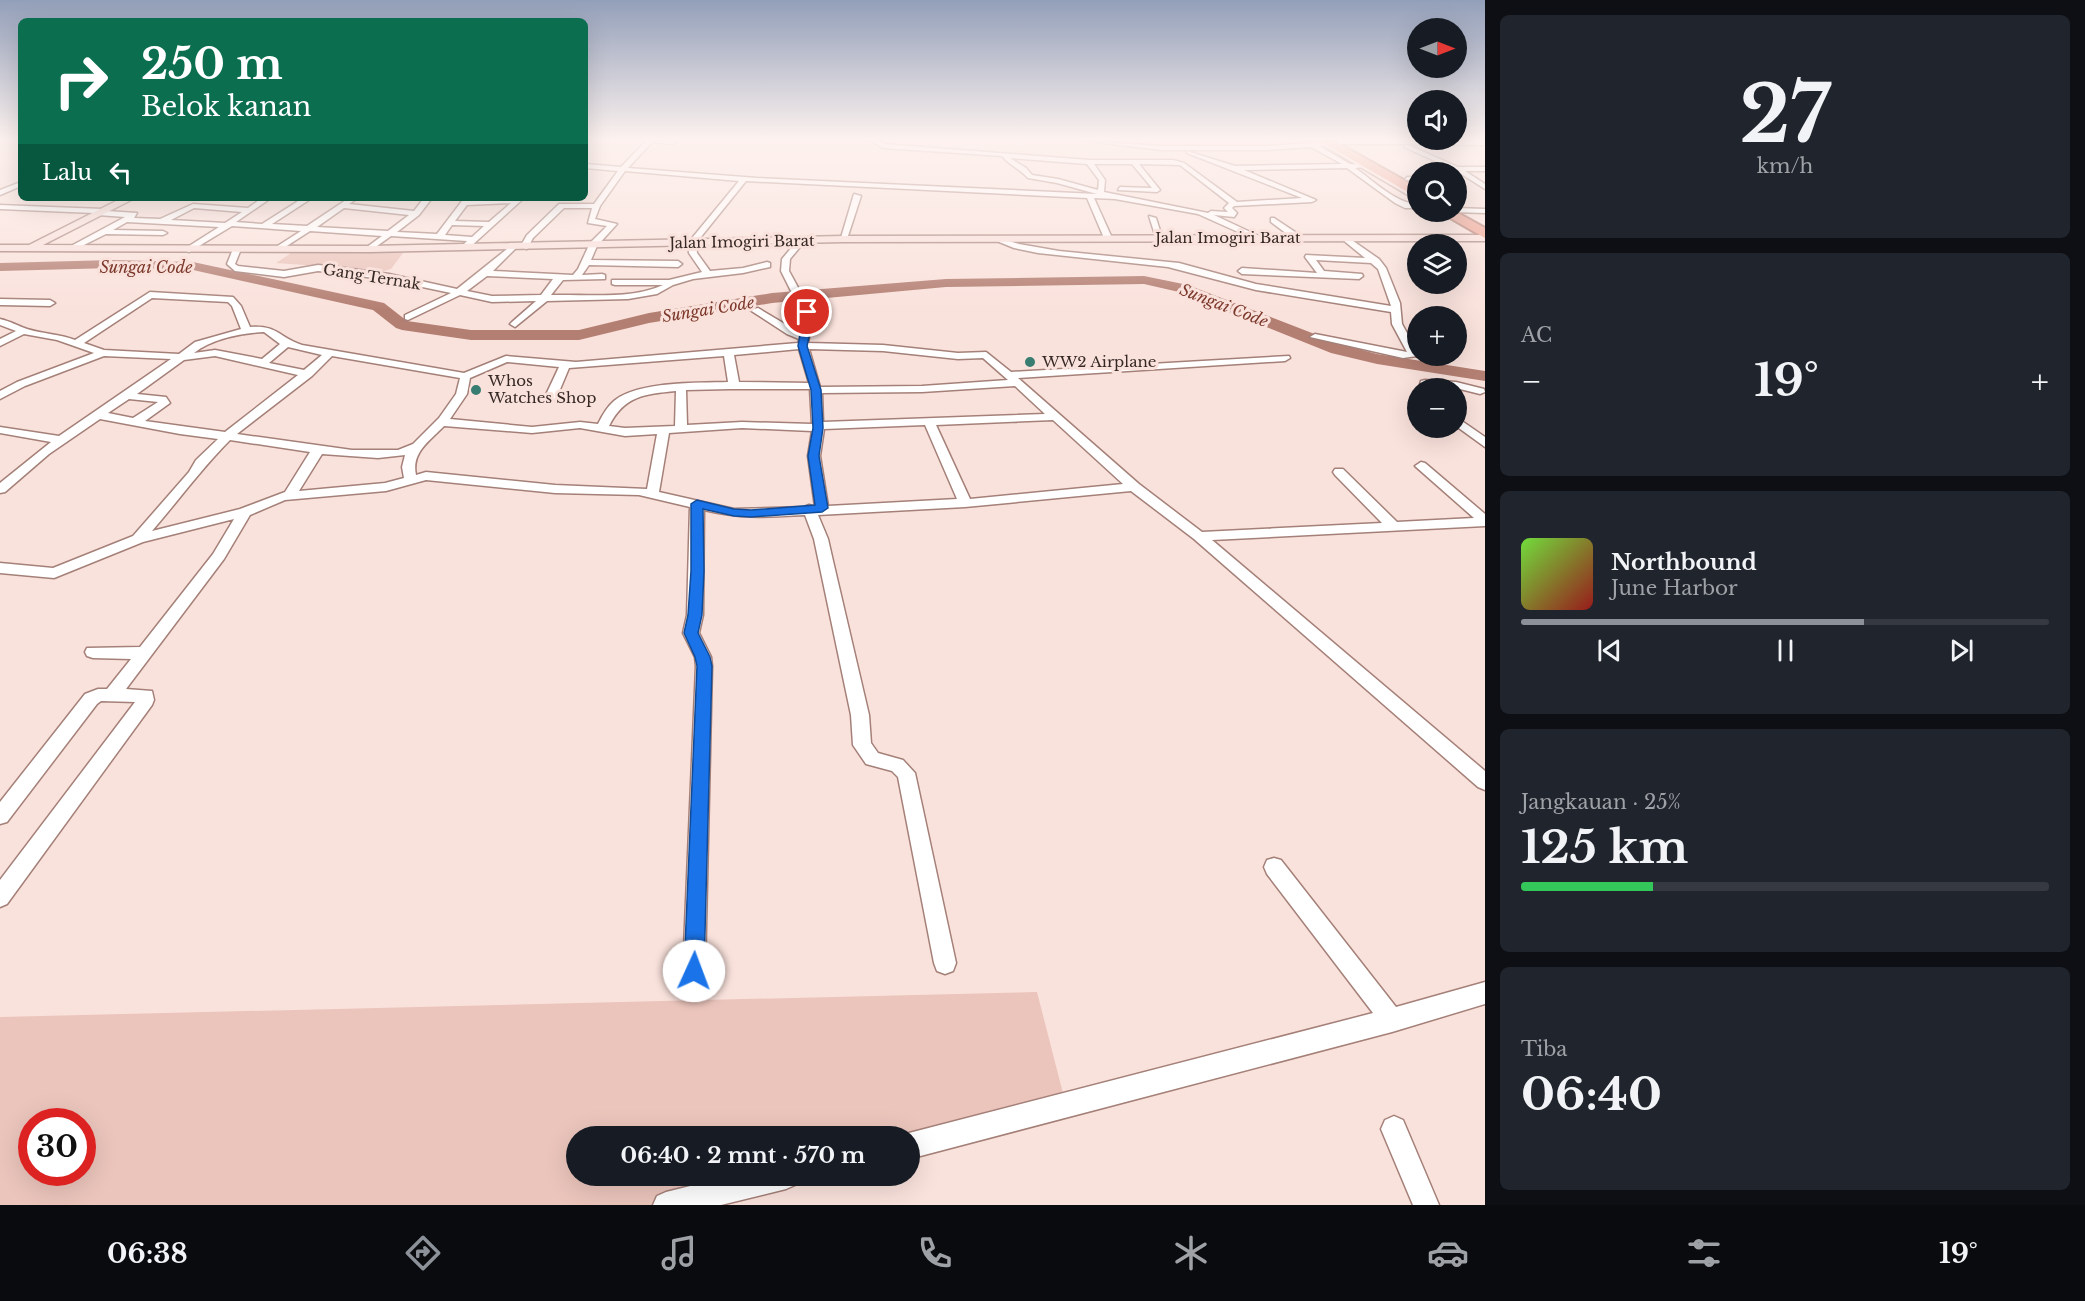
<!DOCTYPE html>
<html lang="id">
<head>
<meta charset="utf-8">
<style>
	:root { --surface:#171b24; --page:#20242c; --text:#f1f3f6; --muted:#9ea1a6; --line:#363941; --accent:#8c9099 }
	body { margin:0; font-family:"Libre Baskerville",serif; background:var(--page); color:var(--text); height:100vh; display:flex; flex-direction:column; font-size:22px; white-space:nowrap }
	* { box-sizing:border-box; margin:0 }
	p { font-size:20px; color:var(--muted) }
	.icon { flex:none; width:33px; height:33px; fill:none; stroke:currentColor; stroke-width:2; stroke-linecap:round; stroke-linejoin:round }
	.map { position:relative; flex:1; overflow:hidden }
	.drawer { display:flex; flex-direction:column; gap:15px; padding:15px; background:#0d0f14; width:600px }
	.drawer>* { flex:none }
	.banner { position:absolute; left:18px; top:18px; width:570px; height:183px; border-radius:9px; box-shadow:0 6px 24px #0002; background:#0b6e4f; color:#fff; overflow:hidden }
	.needle { width:39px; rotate:90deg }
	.buttons { position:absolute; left:1407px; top:18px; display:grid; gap:12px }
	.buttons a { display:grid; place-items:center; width:60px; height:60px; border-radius:50%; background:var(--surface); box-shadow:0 6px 24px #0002; font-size:30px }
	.speed { position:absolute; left:18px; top:1108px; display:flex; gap:12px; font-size:30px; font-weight:700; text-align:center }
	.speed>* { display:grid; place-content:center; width:78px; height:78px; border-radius:50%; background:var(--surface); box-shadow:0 6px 24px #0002; line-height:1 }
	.speed .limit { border:9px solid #d22; background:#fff; color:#111 }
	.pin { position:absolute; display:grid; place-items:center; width:51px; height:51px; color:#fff; margin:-26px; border:3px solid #fff; border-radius:50%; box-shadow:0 2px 6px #0007 }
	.me { position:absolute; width:66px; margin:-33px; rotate:2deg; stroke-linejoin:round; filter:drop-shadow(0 0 4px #0008) }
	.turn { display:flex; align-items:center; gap:21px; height:126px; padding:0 24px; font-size:27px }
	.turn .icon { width:78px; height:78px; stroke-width:2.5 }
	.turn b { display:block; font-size:42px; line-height:51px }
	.then { display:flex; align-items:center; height:57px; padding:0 24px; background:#0003; gap:12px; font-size:22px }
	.big { font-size:45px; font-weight:700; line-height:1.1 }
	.drawer .card { flex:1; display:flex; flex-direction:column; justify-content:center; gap:9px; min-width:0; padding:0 21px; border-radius:9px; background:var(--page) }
	.drawer .dial { align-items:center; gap:0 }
	.dial b { font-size:78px; line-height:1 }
	.song { display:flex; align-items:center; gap:18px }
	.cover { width:72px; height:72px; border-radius:9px; background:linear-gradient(135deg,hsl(100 70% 55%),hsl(0 70% 35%)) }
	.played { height:6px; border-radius:3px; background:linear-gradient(90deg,var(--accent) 65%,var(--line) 65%) }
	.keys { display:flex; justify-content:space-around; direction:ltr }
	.heat { display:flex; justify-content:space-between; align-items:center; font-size:33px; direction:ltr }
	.charge { height:9px; border-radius:4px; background:linear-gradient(90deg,#34c759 25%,var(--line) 0) }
	.trip { position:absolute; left:566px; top:1126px; width:354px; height:60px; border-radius:30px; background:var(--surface); box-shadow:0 6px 24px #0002; font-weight:700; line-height:60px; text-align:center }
	.dock { display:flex; height:96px; justify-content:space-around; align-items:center; background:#090b0e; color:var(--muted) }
	.dock .icon { width:42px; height:42px }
	.dock .current { color:var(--accent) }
	.dock b { font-size:27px; color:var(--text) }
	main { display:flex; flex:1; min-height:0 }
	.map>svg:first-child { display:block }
</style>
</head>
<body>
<main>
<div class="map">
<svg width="1485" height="1205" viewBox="0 0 1485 1205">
	<rect width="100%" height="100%" fill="#fae2dc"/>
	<!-- green -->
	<path fill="#ebc5bc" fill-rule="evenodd" d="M291,253H403L391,269L375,274L318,266L276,263Z
		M1037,992L1066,1105L909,1137H576V1176H790L677,1205H0V1017ZM32,1122H82V1173H32Z"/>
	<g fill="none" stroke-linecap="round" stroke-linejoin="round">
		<!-- river -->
		<path fill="#b47f73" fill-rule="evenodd" d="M113,260L193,262L384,303L407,321L471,330H579L649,313L772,293L946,279L1144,276L1188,285L1343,345L1377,354L1485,371V381L1377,364L1331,353L1179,292L1144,284L946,287L772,303L649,323L579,340H471L402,330L396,328L373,310L193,270L113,268L0,271V263Z"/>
		<!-- street casing -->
		<g stroke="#a48078" stroke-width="3">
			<path id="street" d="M646,141L676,142L673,144L652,142L628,168L757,178L1097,194L1057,183L1028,178C1020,169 1009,165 1002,156L883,148L872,141H879L884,144L1089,160H1173L1184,163L1237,202L1302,198L1187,153V151L1235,166L1342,164L1311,147L1268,150H1162L1086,141L1162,146H1268L1324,142L1326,145L1319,146L1350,164L1364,165V167L1355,168C1373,180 1396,204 1418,204V208H1405L1395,203L1347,168L1244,170L1316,200L1312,202L1234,206L1232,208L1237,213L1234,217L1214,215L1261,237V241H1258L1198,214L1115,199L1094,198L1112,238L1108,240L1104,238L1087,198L746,181L696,243L697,253L710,271L743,268L767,262L770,263V267L743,273L693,279L673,285L657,294L628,299L547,301L515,327L510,324L512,322L536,301L492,302L460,295L408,320L405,319V315L451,293L389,280L337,273L318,271L284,277L235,271L227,264L233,249L237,247L241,249L235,264L238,266L284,271L318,265L337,267L389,274L457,289L512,245L516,247L515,249L493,271L573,275L578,269L590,243L607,226L588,223L592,208H564L533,238L527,249L520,247L527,235L559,204H594L618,171L585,168V164L621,167ZM1010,158L1087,164L1099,180L1098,190L1058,179L1032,175L1026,168ZM1094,164H1132L1152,188L1120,187L1118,190L1157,192L1160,190L1139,164L1180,165L1229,203L1224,208L1228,212L1211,211L1208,213L1104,192L1105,180ZM625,171L739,181L688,243L689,253L702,272L669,280H612V284L615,285H663C630,300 586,294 551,295L563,280L605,279V275L602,274L582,275L589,265L678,267L682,264L678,261L591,260L597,246L617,224L595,219L600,206ZM487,276L553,279L541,295L492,296L467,291Z
				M1337,141H1485V145L1406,144L1458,167H1485V171H1465L1485,184V189L1455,170L1404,147L1406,144H1339Z
				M1407,177H1418V181L1405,180Z
				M21,182V186L0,195V190Z
				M854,194L861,196L847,239L840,241Z
				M262,198H271L236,222L262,224L303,198H312L272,224L307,226L349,198H358L349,204L414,211L424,198H432L419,215L397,232L437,234L462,201L524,198L469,248L462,246L467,241L391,236L370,251L366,249L367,247L382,236L310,231L279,251L275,249L276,247L301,231L232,226L189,252L185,250L186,248L219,227L127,222L113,230L163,231L167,233L163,235L106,234L74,250L70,248L71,246L125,217L98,215L94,213L0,209V205L103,209L107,211L137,213L134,218L160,219L193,204L248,208ZM511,203L489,222L455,221L467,205ZM194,208L242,212L225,223L171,220ZM344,208L409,215L388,231L317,227ZM452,225L484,226L472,237L445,235Z
				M1456,208L1485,209V213L1453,212H1456Z
				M1149,216L1156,218L1163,240L1156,238Z
				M1274,218L1301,236V240H1295L1271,222V218Z
				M1346,236L1379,259L1386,268L1400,303L1402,324L1418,353L1417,356L1403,358L1310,337L1315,334L1407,352L1392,324L1391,312L1256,290L1168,267L1038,253L1014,248L992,239L996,237L1019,244L1059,251L1179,263L1256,284L1391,306L1378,269L1371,263L1316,260L1324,271L1362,274L1363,276L1359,279L1242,274L1238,271L1242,268L1317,273L1305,257L1306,255L1365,258L1343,240L1342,238Z
				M795,238L802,240L800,247L790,259L789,271L813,315L808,343L883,345L958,353L986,352L1011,372L1289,356L1290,358L1285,361L1018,378L1139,484L1202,532L1382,523L1335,475L1333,472L1335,469H1343L1397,522L1474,518L1415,466L1421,462L1425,463L1485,514V526L1212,540L1485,771V790L1478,787L1194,539L1131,491L965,507L818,515L828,539L833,561L869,715L871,743L878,753L903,760L915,773L956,963L953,971L945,974L937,971L934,963L898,777L892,771L866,764L853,745L851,715L814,539L805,515C767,517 741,519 704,510L703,615L699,633L711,657L712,666L705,971L702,979L694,982L686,979L683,971L696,666L695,657L683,633L687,615L690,507L639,495L555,493L426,480L386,491L285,500L250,515L224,559L126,689L152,691L154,700L152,705L7,904L0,907V880L135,702L101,701L97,704L7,822L0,824V802L85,694L98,689H107L131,659L93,658L87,656L85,652L87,648L140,647L213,554L234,519L143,542L54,578L0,573V563L53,568L133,536L189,472L196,460L218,439L180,434L100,419L49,454L5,492L0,493V483L51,442L0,433V427L59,436L171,359L104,356L25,386L0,399V391L17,382L94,353L57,340L24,334L0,346V339L16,331L0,325V319C10,321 18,326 27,329C43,334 60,334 75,340L150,292L233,297L241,306L250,327C278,325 278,337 302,345L464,373L506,356L576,362L798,343L799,339L787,334L750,310L758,308L800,333L803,315L781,271L782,259L792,247ZM152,298L228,302L232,306L241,329L195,342L179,354L104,350L84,343ZM264,332L280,344L262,359L215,350L194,353C212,339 241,333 264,332ZM288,347L322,355L304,370L269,363ZM799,349L809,383L739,382L734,355ZM809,349L883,351L958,359L983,358L1008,380L922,386L820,387ZM215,356L298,375L225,432L145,421L170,403L166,397L137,394L184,360ZM332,356L460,378L456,394L439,418L413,444L398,450H352L237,434L312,376ZM724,356L728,382C698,383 637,381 614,401C607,407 602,416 598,424L580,422L532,427L450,419L467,394L470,378L507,362L559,367L544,399L550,402L556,399L569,368ZM1015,386L1045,414L823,422L822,393L922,392ZM730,389H810L812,424L742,422L687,425L686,390ZM676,391L675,426L625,428L609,426C624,396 644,394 676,391ZM129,399L158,402L133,418L108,413ZM1053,420L1123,484L970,499L936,425ZM925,425L957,499L828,506L820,456L824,429ZM444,426L532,433L580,428L625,436L657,434L647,489L555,485L426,472L416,475C411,452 430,441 444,426ZM742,428L812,431L808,456L815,507L809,505L804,507L734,509L659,492L669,433ZM230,440L310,452L285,492L240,509L152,531C178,501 202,468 230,440ZM322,454L378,458L405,455L402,467L404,478L385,483L299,491Z
				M0,299L50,300L55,303L50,306L0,305Z
				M1425,380L1456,382L1484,389L1485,392L1480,394L1456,388L1430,387L1429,388H1419L1421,381Z
				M1456,417L1485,437V447L1456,426Z
				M1274,858L1281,860L1396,1007L1485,982V1004L1392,1032L909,1159V1137H900L909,1133L1373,1013L1267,874L1264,867L1267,860Z
				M1394,1116L1403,1120L1439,1205H1413L1381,1129L1385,1120Z
				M731,1176H799L795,1185L786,1189L721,1205H653L657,1196L666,1192Z"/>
		</g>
		<!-- secondary casing -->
		<g stroke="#a48078" stroke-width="3">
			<path id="secondary" d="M1316,141H1326L1418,194V201Z
				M122,198H135L43,245L370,246L843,236L1485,235V241L843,242L370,252L0,251V245H29Z"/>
		</g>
		<!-- highway casing -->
		<g stroke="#ac7164" stroke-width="4">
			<path id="highway" d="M1320,141H1334L1418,188V198Z
				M1440,212H1456L1485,228V238Z"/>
		</g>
		<!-- street -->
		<use href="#street" fill="#fff" fill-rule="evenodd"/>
		<!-- secondary -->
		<use href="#secondary" fill="#f9e0db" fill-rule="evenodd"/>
		<!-- highway -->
		<use href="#highway" fill="#ec9986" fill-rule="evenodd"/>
	</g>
	<!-- sky -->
	<linearGradient id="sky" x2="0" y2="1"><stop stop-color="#939fb9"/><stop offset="0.45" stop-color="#fdf2ef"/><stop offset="1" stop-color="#fdf2ef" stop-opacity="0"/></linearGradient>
	<rect width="1485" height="310" fill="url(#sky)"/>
	<!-- route -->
	<path fill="#1a73e8" stroke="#114b97" stroke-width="1.5" d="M804,310H810L813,320L807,346L821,390L823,428L819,456L828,508L822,512L751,517L734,516L703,509L704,571L702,615L698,633L710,657L712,666L704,971L701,978L694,981L687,978L684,971L697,666L695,657L684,633L688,615L691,571V504L697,500L734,509L751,510L815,505L808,456L813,428L811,390L798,346Z"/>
	<!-- markers -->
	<g fill="#387d72" stroke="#fae2dc" stroke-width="2">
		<circle cx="1030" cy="362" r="6"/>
		<circle cx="476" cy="390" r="6"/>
	</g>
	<g text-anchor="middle" stroke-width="6" stroke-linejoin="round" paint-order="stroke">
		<!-- far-street labels -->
		<g font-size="15" fill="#362824" stroke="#fae2dc">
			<text x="1228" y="243">Jalan Imogiri Barat</text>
			<text transform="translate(742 242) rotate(-1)" y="5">Jalan Imogiri Barat</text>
			<text transform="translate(372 277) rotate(9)" y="5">Gang Ternak</text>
		</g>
		<!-- far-poi labels -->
		<g font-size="15" fill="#362824" stroke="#fae2dc" text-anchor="start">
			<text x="1042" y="367">WW2 Airplane</text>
			<text x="488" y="386">Whos<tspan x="488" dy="17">Watches Shop</tspan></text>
		</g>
		<!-- far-water labels -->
		<g font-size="16" font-style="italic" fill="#7c382a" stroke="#fae2dc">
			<text x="146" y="273">Sungai Code</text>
			<text transform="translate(1224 305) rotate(21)" y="6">Sungai Code</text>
			<text transform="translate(708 309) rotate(-9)" y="6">Sungai Code</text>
		</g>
	</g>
</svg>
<div class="buttons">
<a><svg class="needle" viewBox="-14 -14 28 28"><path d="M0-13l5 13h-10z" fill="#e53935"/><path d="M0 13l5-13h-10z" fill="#9ea1a6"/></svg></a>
<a><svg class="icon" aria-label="sound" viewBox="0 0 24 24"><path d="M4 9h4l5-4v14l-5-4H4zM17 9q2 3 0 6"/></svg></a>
<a><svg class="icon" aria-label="search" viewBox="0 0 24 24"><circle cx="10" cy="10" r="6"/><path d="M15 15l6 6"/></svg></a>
<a><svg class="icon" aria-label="layers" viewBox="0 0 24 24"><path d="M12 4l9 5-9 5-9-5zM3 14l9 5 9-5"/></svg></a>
<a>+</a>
<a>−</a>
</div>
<div class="speed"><div class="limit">30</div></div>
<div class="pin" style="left:807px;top:312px;background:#d93025"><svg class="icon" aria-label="arrive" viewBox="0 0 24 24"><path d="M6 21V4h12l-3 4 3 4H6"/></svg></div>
<svg class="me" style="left:694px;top:971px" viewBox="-20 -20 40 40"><circle r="19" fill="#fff"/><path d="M0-13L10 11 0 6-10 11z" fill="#1a73e8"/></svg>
<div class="trip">06:40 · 2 mnt · 570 m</div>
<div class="banner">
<div class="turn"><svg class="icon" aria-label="right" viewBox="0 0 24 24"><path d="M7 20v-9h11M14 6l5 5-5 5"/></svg><div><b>250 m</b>Belok kanan</div></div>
<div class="then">Lalu<svg class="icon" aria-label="left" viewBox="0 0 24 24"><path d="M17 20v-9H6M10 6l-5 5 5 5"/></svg></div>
</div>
</div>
<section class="drawer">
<div class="card dial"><b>27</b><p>km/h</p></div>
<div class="card"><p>AC</p>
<div class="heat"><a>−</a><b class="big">19°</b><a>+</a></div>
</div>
<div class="card">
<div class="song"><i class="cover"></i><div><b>Northbound</b><p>June Harbor</p></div></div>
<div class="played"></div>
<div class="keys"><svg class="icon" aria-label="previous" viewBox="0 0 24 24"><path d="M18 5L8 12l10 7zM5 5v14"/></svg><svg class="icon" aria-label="pause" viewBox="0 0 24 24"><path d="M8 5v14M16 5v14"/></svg><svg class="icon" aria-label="next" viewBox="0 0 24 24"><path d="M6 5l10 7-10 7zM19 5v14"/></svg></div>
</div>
<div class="card"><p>Jangkauan · 25%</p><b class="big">125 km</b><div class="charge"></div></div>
<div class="card"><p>Tiba</p><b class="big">06:40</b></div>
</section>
</main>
<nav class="dock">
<b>06:38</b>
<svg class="icon current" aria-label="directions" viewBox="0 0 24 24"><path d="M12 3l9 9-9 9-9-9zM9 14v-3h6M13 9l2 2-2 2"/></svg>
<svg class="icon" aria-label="music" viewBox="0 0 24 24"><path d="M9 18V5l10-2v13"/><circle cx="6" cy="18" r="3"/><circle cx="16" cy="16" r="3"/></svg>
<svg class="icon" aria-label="phone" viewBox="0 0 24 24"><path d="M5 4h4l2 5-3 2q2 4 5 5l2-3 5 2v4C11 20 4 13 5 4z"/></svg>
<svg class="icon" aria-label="climate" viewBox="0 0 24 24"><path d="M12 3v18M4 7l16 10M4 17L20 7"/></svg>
<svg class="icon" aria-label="car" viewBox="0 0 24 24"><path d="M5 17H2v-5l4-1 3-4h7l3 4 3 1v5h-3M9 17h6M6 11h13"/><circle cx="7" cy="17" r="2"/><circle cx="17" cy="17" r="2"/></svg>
<svg class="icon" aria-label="filters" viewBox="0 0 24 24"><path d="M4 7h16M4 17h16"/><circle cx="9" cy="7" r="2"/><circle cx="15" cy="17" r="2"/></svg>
<b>19°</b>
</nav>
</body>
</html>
